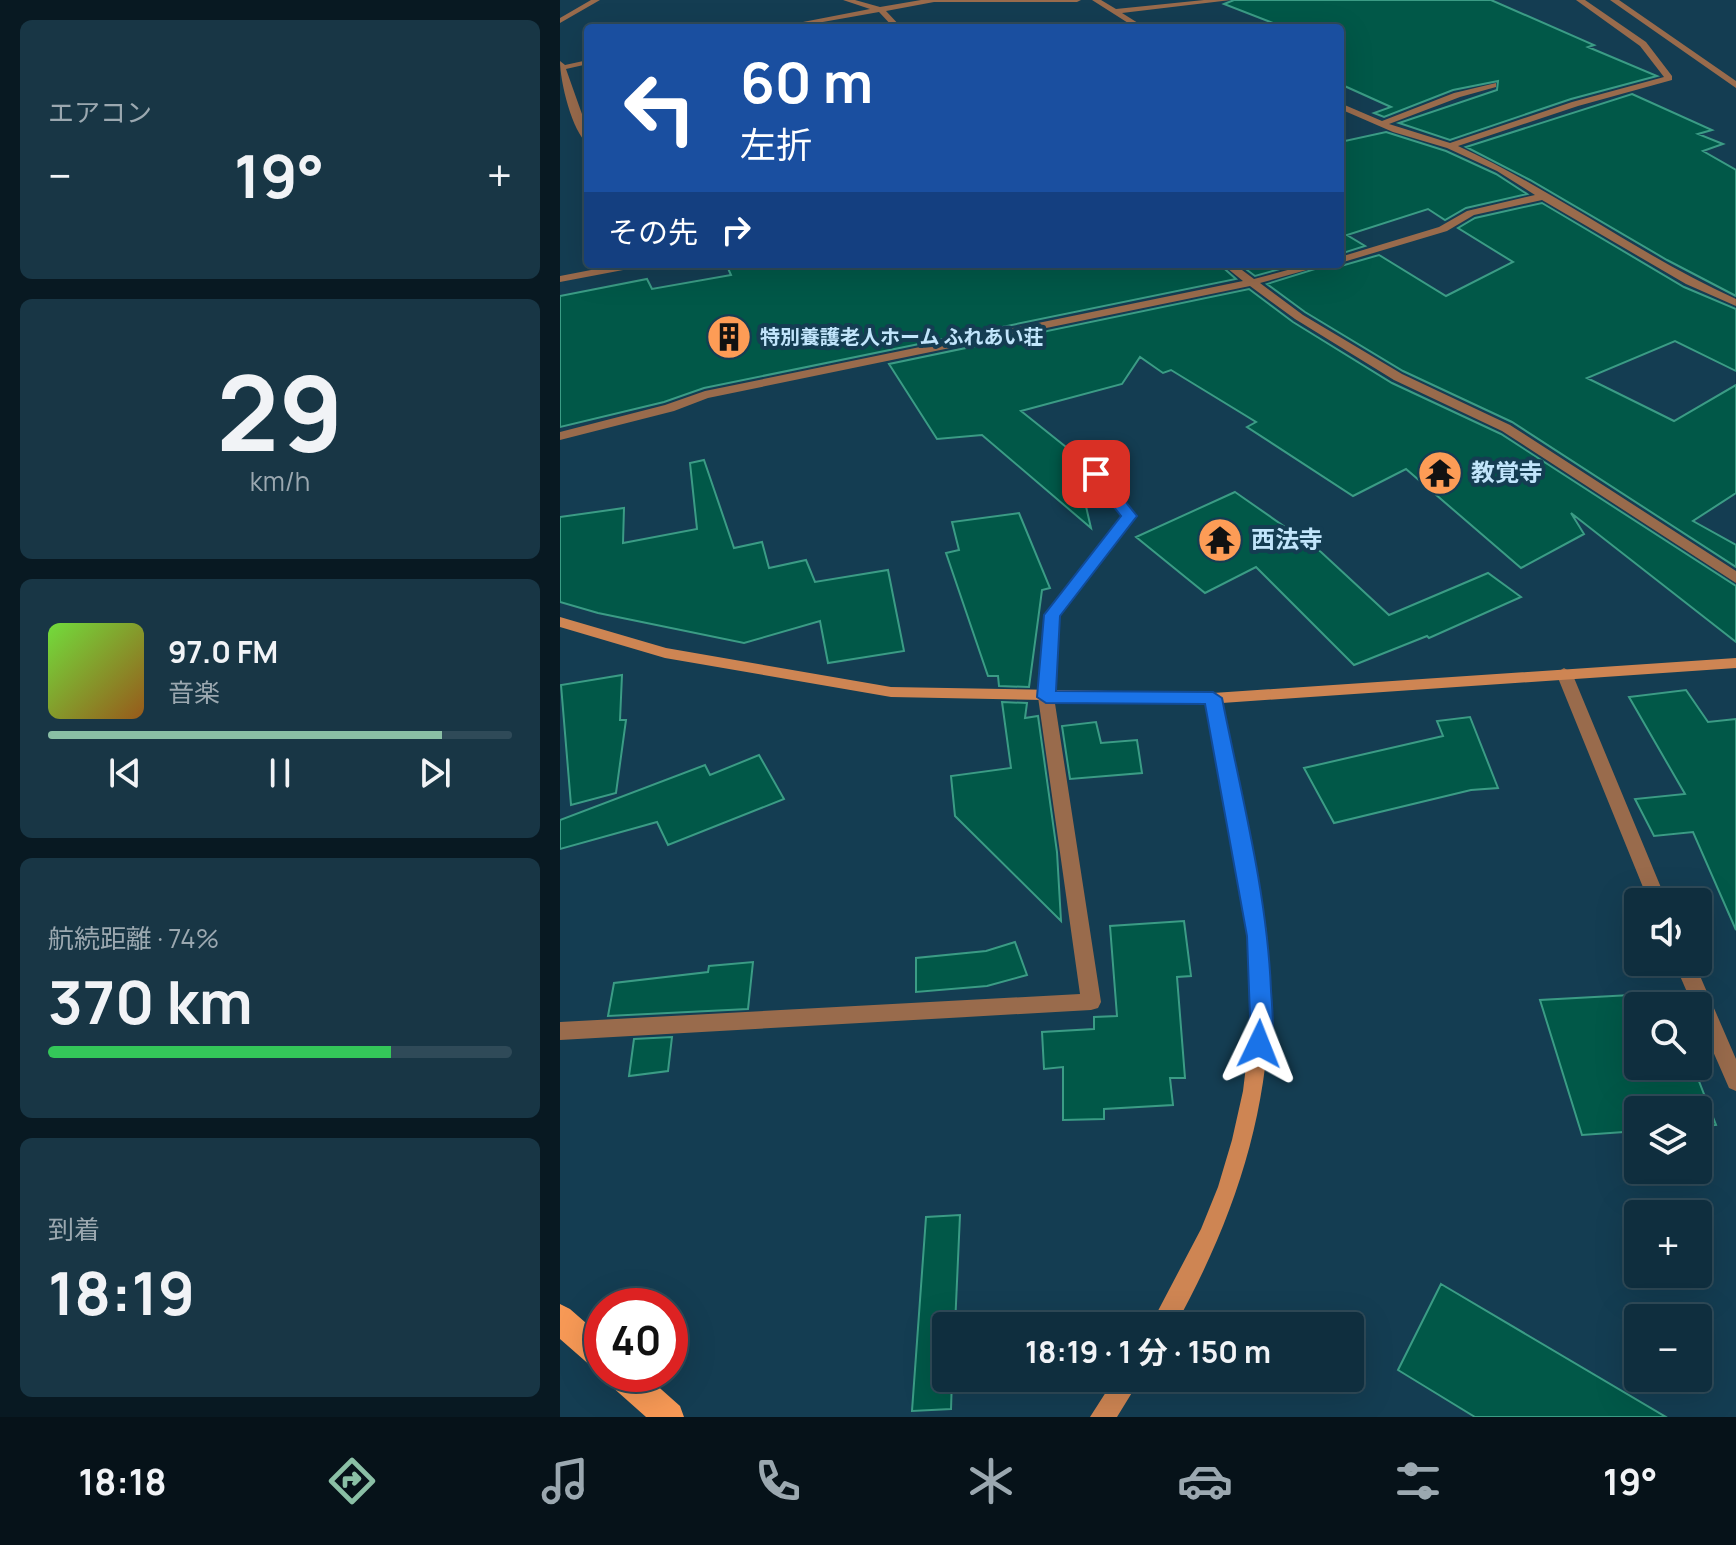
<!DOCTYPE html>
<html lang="ja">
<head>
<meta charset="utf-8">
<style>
	:root { --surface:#0f2e3e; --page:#183645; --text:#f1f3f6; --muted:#9ba8b0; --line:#2f4a58; --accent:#8abfa5 }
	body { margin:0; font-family:Manrope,"Noto Sans JP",sans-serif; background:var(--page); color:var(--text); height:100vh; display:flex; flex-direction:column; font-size:30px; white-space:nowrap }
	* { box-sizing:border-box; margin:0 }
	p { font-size:26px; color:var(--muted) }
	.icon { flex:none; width:44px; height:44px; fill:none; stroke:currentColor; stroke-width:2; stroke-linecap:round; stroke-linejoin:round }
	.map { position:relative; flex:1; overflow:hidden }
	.sheet { display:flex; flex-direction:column; gap:20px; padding:20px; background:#081922; width:560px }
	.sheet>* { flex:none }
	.top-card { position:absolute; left:24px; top:24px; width:760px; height:244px; border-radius:8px; box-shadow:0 8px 32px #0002,0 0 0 2px var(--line); background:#1a4fa0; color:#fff; overflow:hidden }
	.controls { position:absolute; left:1064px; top:888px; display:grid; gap:16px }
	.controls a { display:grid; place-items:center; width:88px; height:88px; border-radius:8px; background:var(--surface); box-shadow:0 8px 32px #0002,0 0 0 2px var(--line); font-size:40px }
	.speed { position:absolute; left:24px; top:1288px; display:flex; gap:16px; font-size:40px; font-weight:700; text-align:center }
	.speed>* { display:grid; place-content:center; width:104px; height:104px; border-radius:50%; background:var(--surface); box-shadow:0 8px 32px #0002,0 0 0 2px var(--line); line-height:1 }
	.speed .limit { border:12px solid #d22; background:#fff; color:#111 }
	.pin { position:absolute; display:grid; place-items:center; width:68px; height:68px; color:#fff; margin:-34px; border-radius:16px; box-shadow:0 4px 12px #0006 }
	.me { position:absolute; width:88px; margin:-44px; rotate:2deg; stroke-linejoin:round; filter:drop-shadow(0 0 6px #0008) }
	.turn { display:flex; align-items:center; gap:28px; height:168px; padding:0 24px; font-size:36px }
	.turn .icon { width:104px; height:104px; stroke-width:2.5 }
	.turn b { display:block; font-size:56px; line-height:68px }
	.then { display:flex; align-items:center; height:76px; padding:0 24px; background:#0003; gap:16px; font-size:30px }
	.big { font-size:60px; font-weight:700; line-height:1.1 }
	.sheet .card { flex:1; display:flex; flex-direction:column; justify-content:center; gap:12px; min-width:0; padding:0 28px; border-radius:12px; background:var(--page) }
	.sheet .dial { align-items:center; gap:0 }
	.dial b { font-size:104px; line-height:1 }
	.song { display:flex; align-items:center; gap:24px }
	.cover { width:96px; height:96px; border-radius:12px; background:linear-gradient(135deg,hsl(100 70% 55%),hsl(30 70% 35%)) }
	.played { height:8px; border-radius:4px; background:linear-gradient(90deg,var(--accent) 85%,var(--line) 85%) }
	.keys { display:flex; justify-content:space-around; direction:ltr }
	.heat { display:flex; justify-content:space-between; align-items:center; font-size:44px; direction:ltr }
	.charge { height:12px; border-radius:6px; background:linear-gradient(90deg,#34c759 74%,var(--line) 0) }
	.trip { position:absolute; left:372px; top:1312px; width:432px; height:80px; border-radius:8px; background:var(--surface); box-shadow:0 8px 32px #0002,0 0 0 2px var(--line); font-weight:700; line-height:80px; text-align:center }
	.dock { display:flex; height:128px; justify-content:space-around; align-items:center; background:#061219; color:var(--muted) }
	.dock .icon { width:56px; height:56px }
	.dock .active { color:var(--accent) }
	.dock b { font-size:36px; color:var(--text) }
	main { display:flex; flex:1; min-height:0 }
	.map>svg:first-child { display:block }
</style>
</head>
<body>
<main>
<section class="sheet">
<div class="card"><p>エアコン</p>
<div class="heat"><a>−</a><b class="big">19°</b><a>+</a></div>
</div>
<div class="card dial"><b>29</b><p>km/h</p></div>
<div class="card">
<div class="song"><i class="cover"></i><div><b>97.0 FM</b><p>音楽</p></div></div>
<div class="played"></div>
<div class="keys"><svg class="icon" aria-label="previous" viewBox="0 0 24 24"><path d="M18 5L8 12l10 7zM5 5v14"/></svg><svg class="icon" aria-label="pause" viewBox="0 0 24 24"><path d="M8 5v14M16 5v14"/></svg><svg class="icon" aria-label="next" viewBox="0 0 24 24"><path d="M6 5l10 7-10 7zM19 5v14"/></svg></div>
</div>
<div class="card"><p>航続距離 · 74%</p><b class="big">370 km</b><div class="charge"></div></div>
<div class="card"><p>到着</p><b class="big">18:19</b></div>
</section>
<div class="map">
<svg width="1176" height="1417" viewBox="0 0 1176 1417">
	<rect width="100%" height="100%" fill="#143d52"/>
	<!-- building -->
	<path fill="#015848" stroke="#3b9c85" stroke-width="2" d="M674,0H931L1034,45L1028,47L1097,76L1011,99L890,140L839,123L937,90L938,81L893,90L824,117L814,113L831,107L780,84V28H726L664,4Z
		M1072,94L1152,130L1138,134L1163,144L1143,151L1176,170V296L1107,260L970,180L906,147Z
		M826,132L886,151L936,174L967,194L906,208L885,220L868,209L787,235L805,246L780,254V142Z
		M982,203L1124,287L1176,309V371L1115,341L1027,378L1114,421L1176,385V493L1133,521L1176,545V567L952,422L843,371L745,312L707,284L771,264L781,266L819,255L886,296L953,262L898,228L915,218Z
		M166,264H659L676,279L144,388L104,402L0,427V296L87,279L92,289L171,275Z
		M679,264H738L695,276Z
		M689,289L733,322L832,383L941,434L1176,586V642L1011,513L1024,534L961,568L846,469L793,496L687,427L696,422L611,370L603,373L580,357L562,384L461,411L531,467L518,472L531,528L422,435L377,439L329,364Z
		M144,460L174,548L202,542L209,568L246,560L255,582L328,570L344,651L268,663L260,621L184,643L38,613L0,602V517L64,508L63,543L137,529L130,463Z
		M675,492L761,552L829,615L928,573L961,597L869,638L867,636L794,665L696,567L645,593L576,537Z
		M459,513L490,588L482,590L469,687L439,686L438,676H428L386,553L399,550L392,522Z
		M62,675L60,720H66L56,793L11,805L1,685Z
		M1126,690L1148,722L1176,719V930L1133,832L1094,836L1075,799L1125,794L1069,697Z
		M442,702L467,703L465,718L478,716L497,852L501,921L395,816L391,776L451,768Z
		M910,717L938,788L911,790L774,823L744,768L883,736L877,721Z
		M536,722L541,743L577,740L582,773L510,779L502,726Z
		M199,755L224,799L108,845L97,822L0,849V820L145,765L150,775Z
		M624,921L631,976L617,977L625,1078H610L613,1105L544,1109V1119L503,1120V1067L484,1069L482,1032L534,1029V1017L557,1016L550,926Z
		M455,942L467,975L427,986L356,992V958L426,951Z
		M193,962L188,1009L48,1016L54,983L148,972L149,966Z
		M1089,994L1095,1006H1078V1066H1133L1156,1125L1138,1127V1110H1078V1131L1022,1135L980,1000Z
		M112,1037L108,1071L69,1076L74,1039Z
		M400,1215L395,1326H386V1378H392L391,1409L352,1411L366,1217Z
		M881,1284L1106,1417H915L838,1370Z"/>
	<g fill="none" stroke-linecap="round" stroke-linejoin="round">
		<!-- street -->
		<path fill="#996b4c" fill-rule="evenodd" d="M31,0H40L0,23V18Z
			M283,0H295L320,7L361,0H521L517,2H374L326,11L342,28H334L319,12L229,28H212L310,9Z
			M532,0H541L556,9L644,0H671L562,13L586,28H576Z
			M1016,0H1025L1086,42L1112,76V80L1018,106L898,146C994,190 1079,255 1176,299V306L1126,284L982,200L914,215L887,231L780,263V257L879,227L907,211L975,195L937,171L887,148L833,132L780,109V103L822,121L894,93L936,83V87L900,97L829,124L890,143L1012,102L1104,77L1080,46Z
			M1050,0H1059L1176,81V88Z
			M28,60V64L6,69L28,131V144C12,132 0,81 0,61L5,65Z
			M62,264H84L79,267L0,282V276Z
			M662,264H674L694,279L750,264H768L700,283L743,315L842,374L950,425L1176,571V583L942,431L834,380L735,319L690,286L148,398L114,411L0,440V432L105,405L145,391L683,281Z
			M536,470L541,471L576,516L499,616L494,697L541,1002L538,1008L531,1010L0,1040V1022L520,994L478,697L485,615L562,516L529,474Z
			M1004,668L1012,673L1107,902H1089L996,673Z
			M1114,962H1134L1176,1059V1091L1169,1088L1138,1017V1006H1133Z"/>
		<!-- secondary -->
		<path fill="#ce8553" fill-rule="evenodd" d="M0,617L106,648L331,687L653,693L1176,658V668L662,703C673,757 684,810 694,864C698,888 705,912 707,936C720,1080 684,1201 615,1326H590L641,1229L658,1187L672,1140L683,1091L689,1041L691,990L688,928L646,703L331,697L105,658L0,627Z
			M555,1378H581L557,1417H530Z"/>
		<!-- primary -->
		<path fill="#f79956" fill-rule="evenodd" d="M0,1304L10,1309L42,1337V1372L32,1367L0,1339Z
			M46,1374H84L120,1406L124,1417H86L50,1385Z"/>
	</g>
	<!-- route -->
	<path fill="#1a73e8" stroke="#114b97" stroke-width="2" d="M536,470L541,471L577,516L500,616L496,691L653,692L662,698C681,794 707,892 711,990C712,1009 716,1033 707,1051L699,1054L691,1051L688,1044L690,1017L687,936L645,704L486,703L477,697L484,615L561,516L528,474Z"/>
	<!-- icons -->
	<defs>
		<g id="building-disc" transform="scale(2.3)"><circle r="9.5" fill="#fd9c56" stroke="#143d52"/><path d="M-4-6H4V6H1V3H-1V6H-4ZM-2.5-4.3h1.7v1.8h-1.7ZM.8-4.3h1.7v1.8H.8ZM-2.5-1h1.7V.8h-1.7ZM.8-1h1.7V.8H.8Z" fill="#111"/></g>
		<g id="temple-disc" transform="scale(2.3)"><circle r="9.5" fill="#fd9c56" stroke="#143d52"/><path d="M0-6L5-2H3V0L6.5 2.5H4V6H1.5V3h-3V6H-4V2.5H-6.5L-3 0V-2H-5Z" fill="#111"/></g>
	</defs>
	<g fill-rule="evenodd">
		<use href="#building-disc" x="169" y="337"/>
		<use href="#temple-disc" x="880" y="473"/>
		<use href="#temple-disc" x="660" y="540"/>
	</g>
	<g text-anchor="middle" stroke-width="8" stroke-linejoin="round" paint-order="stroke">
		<!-- far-poi labels -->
		<g font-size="20" font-weight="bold" fill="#c1e5fb" stroke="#143d52" text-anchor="start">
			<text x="200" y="344">特別養護老人ホーム ふれあい荘</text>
		</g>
		<!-- poi labels -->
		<g font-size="24" font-weight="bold" fill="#c1e5fb" stroke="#143d52" text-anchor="start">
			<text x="911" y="481">教覚寺</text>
			<text x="691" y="548">西法寺</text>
		</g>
	</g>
</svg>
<div class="controls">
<a><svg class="icon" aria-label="sound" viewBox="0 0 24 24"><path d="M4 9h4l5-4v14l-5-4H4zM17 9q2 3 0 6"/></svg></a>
<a><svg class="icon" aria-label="search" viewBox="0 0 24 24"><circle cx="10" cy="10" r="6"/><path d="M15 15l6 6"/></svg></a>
<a><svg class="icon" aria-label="layers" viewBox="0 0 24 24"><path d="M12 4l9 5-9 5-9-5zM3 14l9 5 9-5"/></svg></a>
<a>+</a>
<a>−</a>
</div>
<div class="speed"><div class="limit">40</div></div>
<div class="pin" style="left:536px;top:474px;background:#d93025"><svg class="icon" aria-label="arrive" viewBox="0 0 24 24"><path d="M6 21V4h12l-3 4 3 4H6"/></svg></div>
<svg class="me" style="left:699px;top:1044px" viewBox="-20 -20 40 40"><path d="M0-17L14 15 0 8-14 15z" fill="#1a73e8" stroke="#fff" stroke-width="4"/></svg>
<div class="trip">18:19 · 1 分 · 150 m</div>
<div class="top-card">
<div class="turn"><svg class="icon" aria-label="left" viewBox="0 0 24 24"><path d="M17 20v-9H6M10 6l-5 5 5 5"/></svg><div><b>60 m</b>左折</div></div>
<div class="then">その先<svg class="icon" aria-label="right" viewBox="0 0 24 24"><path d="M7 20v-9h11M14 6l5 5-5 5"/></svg></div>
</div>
</div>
</main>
<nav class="dock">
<b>18:18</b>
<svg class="icon active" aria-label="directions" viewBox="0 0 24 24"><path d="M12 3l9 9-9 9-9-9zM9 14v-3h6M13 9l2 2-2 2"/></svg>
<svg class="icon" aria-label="music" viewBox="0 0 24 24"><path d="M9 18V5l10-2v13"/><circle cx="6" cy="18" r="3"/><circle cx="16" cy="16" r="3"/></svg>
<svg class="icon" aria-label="phone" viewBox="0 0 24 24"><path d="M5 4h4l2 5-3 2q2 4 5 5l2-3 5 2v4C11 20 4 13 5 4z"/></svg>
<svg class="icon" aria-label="climate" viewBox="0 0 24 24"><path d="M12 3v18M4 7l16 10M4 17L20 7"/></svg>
<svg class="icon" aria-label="car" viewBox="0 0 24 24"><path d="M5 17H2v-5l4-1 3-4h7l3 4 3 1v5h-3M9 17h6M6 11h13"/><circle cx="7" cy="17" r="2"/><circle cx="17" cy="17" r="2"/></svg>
<svg class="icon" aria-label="filters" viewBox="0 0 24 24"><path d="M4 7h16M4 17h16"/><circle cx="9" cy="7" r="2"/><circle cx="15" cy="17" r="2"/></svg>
<b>19°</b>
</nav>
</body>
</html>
